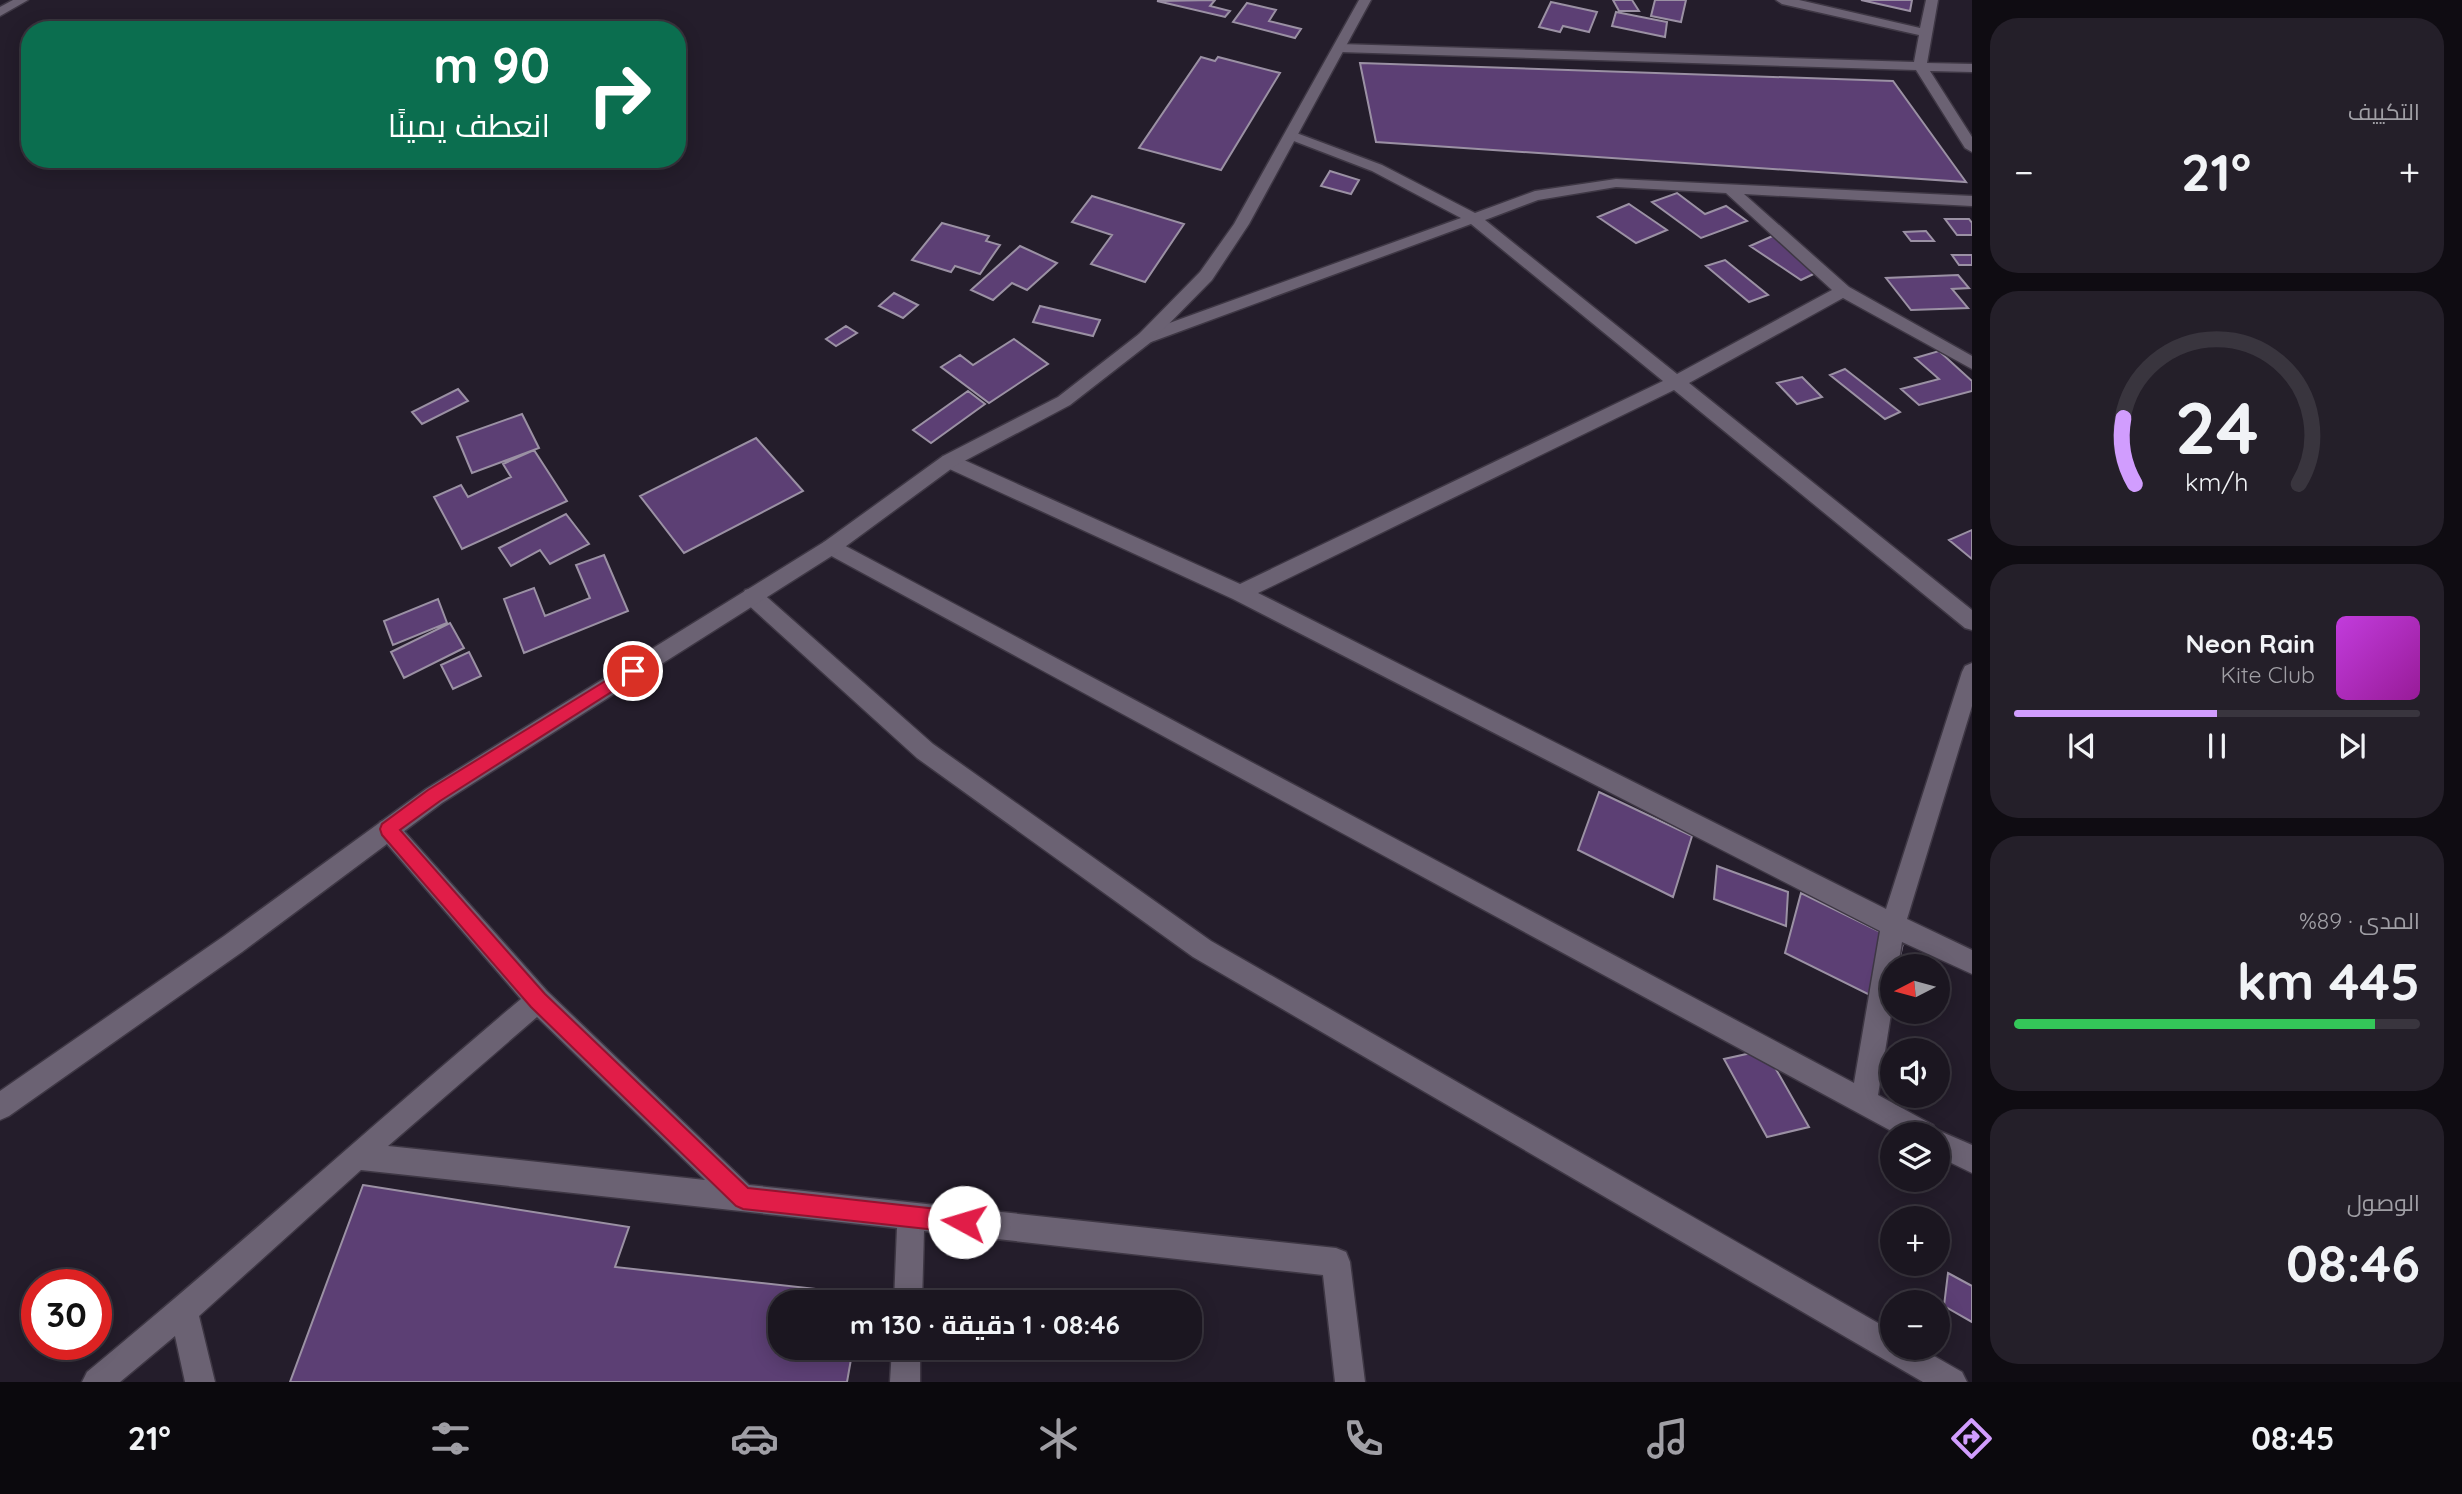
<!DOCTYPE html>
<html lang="ar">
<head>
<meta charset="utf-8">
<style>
	:root { --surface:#1b1620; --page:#241f29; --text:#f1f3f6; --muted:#a09fa5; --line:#39353e; --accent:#d19dfe }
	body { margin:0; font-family:Quicksand,Cairo,sans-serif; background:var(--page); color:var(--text); direction:rtl; height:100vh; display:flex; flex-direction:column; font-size:26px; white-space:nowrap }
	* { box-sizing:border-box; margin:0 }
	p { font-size:23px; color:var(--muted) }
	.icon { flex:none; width:38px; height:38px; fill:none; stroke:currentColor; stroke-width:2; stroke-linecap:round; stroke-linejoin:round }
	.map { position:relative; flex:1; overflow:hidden; direction:ltr }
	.sheet { display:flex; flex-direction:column; gap:18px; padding:18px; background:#0f0c12; width:490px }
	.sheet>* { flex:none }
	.top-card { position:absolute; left:21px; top:21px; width:665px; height:147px; border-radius:28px; box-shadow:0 4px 18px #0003,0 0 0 2px var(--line); direction:rtl; background:#0b6e4f; color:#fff; overflow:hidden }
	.needle { width:46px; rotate:264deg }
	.controls { position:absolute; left:1880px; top:954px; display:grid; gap:14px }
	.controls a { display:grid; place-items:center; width:70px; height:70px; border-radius:50%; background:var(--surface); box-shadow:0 4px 18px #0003,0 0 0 2px var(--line); font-size:35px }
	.speed { position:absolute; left:21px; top:1269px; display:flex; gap:14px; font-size:35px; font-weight:700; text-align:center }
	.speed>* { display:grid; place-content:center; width:91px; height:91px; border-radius:50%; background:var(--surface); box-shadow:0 4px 18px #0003,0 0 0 2px var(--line); line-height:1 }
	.speed .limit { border:10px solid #d22; background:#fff; color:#111 }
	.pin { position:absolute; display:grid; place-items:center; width:60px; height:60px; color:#fff; margin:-30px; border:4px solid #fff; border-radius:50%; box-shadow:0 2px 7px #0007 }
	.me { position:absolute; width:77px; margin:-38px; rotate:276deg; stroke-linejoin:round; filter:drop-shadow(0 0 5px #0008) }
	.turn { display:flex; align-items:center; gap:24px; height:147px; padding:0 21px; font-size:32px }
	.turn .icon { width:91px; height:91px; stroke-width:2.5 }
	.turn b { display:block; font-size:49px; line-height:60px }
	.big { font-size:52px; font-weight:700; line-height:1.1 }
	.sheet .widget { flex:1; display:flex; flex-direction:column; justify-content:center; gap:10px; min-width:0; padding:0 24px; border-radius:28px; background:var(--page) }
	.sheet .dial { align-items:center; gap:0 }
	.dial svg { height:182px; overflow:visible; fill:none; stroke:var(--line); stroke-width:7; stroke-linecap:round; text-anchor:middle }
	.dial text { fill:var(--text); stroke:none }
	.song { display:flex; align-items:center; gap:21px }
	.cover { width:84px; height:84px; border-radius:10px; background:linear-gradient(135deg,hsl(290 70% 55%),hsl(300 70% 35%)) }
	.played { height:7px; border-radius:4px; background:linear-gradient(90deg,var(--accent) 50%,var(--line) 50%) }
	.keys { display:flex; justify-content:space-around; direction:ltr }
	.heat { display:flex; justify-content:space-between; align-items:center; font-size:38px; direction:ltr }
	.charge { height:10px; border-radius:5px; background:linear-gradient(90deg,#34c759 89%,var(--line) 0) }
	.trip { position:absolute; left:768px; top:1290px; width:434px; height:70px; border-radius:28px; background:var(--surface); box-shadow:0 4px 18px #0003,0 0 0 2px var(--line); font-weight:700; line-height:70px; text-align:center; direction:rtl }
	.dock { display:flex; height:112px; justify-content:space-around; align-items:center; background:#0b090d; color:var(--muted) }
	.dock .icon { width:49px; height:49px }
	.dock .current { color:var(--accent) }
	.dock b { font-size:32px; color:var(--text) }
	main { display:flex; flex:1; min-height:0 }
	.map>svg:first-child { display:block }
</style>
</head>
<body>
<main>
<section class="sheet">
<div class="widget"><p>التكييف</p>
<div class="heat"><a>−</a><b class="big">21°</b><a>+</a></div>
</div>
<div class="widget dial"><svg viewBox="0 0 100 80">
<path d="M14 69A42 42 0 1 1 86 69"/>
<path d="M14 69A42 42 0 0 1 9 40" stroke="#d19dfe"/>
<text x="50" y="56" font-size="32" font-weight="700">24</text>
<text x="50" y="72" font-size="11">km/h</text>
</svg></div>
<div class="widget">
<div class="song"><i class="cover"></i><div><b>Neon Rain</b><p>Kite Club</p></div></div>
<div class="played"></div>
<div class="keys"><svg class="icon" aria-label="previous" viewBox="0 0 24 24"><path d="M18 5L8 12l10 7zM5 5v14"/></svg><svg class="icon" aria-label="pause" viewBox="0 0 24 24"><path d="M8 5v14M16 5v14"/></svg><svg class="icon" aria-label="next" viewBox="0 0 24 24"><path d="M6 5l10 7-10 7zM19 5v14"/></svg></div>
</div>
<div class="widget"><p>المدى · 89%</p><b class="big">445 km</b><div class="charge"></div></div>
<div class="widget"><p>الوصول</p><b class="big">08:46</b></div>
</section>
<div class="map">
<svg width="1972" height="1382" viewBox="0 0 1972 1382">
	<rect width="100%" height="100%" fill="#241d2b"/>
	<!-- building -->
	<path fill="#5c3f74" stroke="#9b91a4" stroke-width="2" d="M1215,0L1210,6L1230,11L1225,17L1157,1Z
		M1613,0H1632L1639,11H1619Z
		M1655,0H1686L1681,22L1651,16Z
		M1861,0H1912L1910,11Z
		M1551,2L1597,12L1589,32L1563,26L1560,32L1539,27Z
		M1247,3L1276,10L1269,21L1301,29L1295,38L1233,22Z
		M1616,12L1667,22L1665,37L1612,26Z
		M1201,57L1215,61L1218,57L1280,73L1221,170L1139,148Z
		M1360,63L1893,81L1966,182L1376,142Z
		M1330,171L1359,180L1351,194L1321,186Z
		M1677,193L1705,214L1726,206L1747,221L1701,238L1652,202Z
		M1092,196L1184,224L1145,282L1091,264L1112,235L1072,222Z
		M1629,204L1667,230L1636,243L1598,217Z
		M1945,219H1969L1972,223V235H1957Z
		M942,223L989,236L986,241L1000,245L980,274L955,266L951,272L912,260Z
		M1926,231L1934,241H1911L1904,232Z
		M1775,235L1826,268L1801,280L1750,246Z
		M1020,246L1057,263L1027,290L1012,283L993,300L971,290Z
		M1952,255H1972V265H1959Z
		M1725,260L1768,295L1749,302L1706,266Z
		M1958,275L1969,288L1952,289L1968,308L1911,310L1886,278Z
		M894,293L918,305L903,318L879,306Z
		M1040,306L1100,320L1093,336L1033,322Z
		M846,326L857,333L836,346L826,339Z
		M1014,339L1048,364L989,403L941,367L960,355L973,365Z
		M1939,351L1972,381V391L1919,405L1901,389L1939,379L1915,358Z
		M1845,369L1900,412L1885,419L1830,375Z
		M1802,377L1822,397L1797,404L1777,383Z
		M458,389L468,401L422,424L412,412Z
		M968,391L985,404L931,443L913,430Z
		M522,414L539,448L472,473L457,437Z
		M756,438L803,491L684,553L640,496Z
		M534,450L567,501L462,549L434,497L461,485L468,497L511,477L503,464Z
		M566,514L589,544L550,564L540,550L511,566L499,548Z
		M1972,530V559L1949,540Z
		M604,555L628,611L524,653L504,599L534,588L545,616L590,598L576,565Z
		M438,599L447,623L393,645L384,621Z
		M450,623L464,648L404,678L391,652Z
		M469,652L481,676L453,689L441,665Z
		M1599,792L1692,836L1673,897L1578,850Z
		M1717,866L1788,892L1786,926L1714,899Z
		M1801,893L1903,943L1898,966H1892L1890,1005L1785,953Z
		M1765,1050L1809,1127L1767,1137L1724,1059Z
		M363,1185L629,1227L615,1267L862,1294L860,1302H780V1348H853L847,1382H290Z
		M1948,1273L1972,1286V1322L1944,1306Z"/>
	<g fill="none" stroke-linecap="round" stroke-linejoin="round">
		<!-- minor casing -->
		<g stroke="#3e3744" stroke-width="3">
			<path id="minor" d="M13,0H28L0,16V7Z
				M1776,0H1799L1920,28L1926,0H1938L1927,63L1972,64V72L1930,71L1972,137V152L1965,148L1916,70L1340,52L1333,48L1340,44L1914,62L1919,35L1782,4Z
				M1291,131L1382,165L1475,213L1535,191L1616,179L1972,196V206L1744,194L1849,287L1972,356V369L1843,298L1689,383L1972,610V630L1965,628L1674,390L1258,593L1886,909L1962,672L1965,666L1972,663V706L1907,919L1972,950V974L1902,942L1898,966H1892V1008L1878,1095L1933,1125L1935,1129L1972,1145V1173L1937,1156V1134H1897L824,552L821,547L824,542L831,540L838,542L1854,1083L1880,931L1233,599L943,466L940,461L943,456H955L1240,584L1663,381L1471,224L1151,342H1139L1137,338L1139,334L1461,218L1372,171L1286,138V132ZM1616,187L1726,193L1832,290L1677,374L1485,220L1538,200Z
				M752,588L759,590L933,744L1211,941L1892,1331V1348H1920L1962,1372L1967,1382H1923L1193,957L917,758L745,602L742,596L745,590Z
				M388,819L396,822L547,991L749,1185L1336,1248L1346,1252L1350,1262L1365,1382H1335L1323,1275L924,1231L922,1302H894L897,1228L361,1170L199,1316L215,1382H185L175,1336L120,1382H82L87,1372C234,1251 375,1122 521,999L380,836L377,829L380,822ZM537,1017L705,1180L388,1146Z
				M892,1348H920V1382H890Z"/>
		</g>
		<!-- tertiary casing -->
		<g stroke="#3e3744" stroke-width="3">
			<path id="tertiary" d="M1359,0H1371L1249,224L1212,280L1151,342L1070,405L955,466L838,552L442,803L242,952L9,1116L0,1120V1091L224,936L426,789L824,542L943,456L1058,397L1139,334L1200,272L1234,224Z"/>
		</g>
		<!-- minor -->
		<use href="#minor" fill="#6b6273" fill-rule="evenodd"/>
		<!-- tertiary -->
		<use href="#tertiary" fill="#6b6273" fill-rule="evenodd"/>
	</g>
	<!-- route -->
	<path fill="#e11d48" stroke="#92132f" stroke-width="2" d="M633,664L640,671L638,675L440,801L400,830L545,994L748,1188L964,1212L971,1215L974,1222L971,1230L964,1233L743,1209L736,1206L531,1007L382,835L380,829L382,824L428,790Z"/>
</svg>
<div class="controls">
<a><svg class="needle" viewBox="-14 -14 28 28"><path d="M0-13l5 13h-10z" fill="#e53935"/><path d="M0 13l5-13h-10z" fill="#a09fa5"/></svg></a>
<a><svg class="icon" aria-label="sound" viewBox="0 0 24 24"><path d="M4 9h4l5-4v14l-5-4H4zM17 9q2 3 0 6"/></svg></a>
<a><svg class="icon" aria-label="layers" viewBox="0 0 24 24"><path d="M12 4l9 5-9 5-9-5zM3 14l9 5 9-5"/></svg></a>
<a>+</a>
<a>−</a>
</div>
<div class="speed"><div class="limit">30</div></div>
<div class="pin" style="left:633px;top:671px;background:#d93025"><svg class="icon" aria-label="arrive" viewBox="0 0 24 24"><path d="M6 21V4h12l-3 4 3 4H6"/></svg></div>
<svg class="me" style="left:964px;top:1222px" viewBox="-20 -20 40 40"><circle r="19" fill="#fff"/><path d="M0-13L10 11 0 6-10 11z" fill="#e11d48"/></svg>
<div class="trip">08:46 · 1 دقيقة · 130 m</div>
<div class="top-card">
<div class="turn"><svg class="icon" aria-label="right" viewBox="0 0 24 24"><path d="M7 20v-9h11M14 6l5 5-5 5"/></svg><div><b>90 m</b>انعطف يمينًا</div></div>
</div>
</div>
</main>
<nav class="dock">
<b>08:45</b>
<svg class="icon current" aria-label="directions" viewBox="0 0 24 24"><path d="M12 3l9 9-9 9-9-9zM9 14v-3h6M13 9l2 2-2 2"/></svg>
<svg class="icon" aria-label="music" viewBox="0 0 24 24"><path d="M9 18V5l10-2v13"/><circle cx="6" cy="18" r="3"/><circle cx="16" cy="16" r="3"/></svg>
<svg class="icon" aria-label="phone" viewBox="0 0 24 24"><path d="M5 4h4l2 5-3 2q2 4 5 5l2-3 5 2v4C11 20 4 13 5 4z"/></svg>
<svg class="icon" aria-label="climate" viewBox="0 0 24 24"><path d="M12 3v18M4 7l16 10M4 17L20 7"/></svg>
<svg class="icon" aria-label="car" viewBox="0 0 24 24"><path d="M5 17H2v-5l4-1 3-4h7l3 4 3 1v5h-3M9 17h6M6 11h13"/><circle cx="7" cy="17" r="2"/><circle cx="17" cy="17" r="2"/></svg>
<svg class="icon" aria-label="filters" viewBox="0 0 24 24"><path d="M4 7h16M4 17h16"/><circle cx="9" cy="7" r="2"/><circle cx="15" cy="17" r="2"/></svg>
<b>21°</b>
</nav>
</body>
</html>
